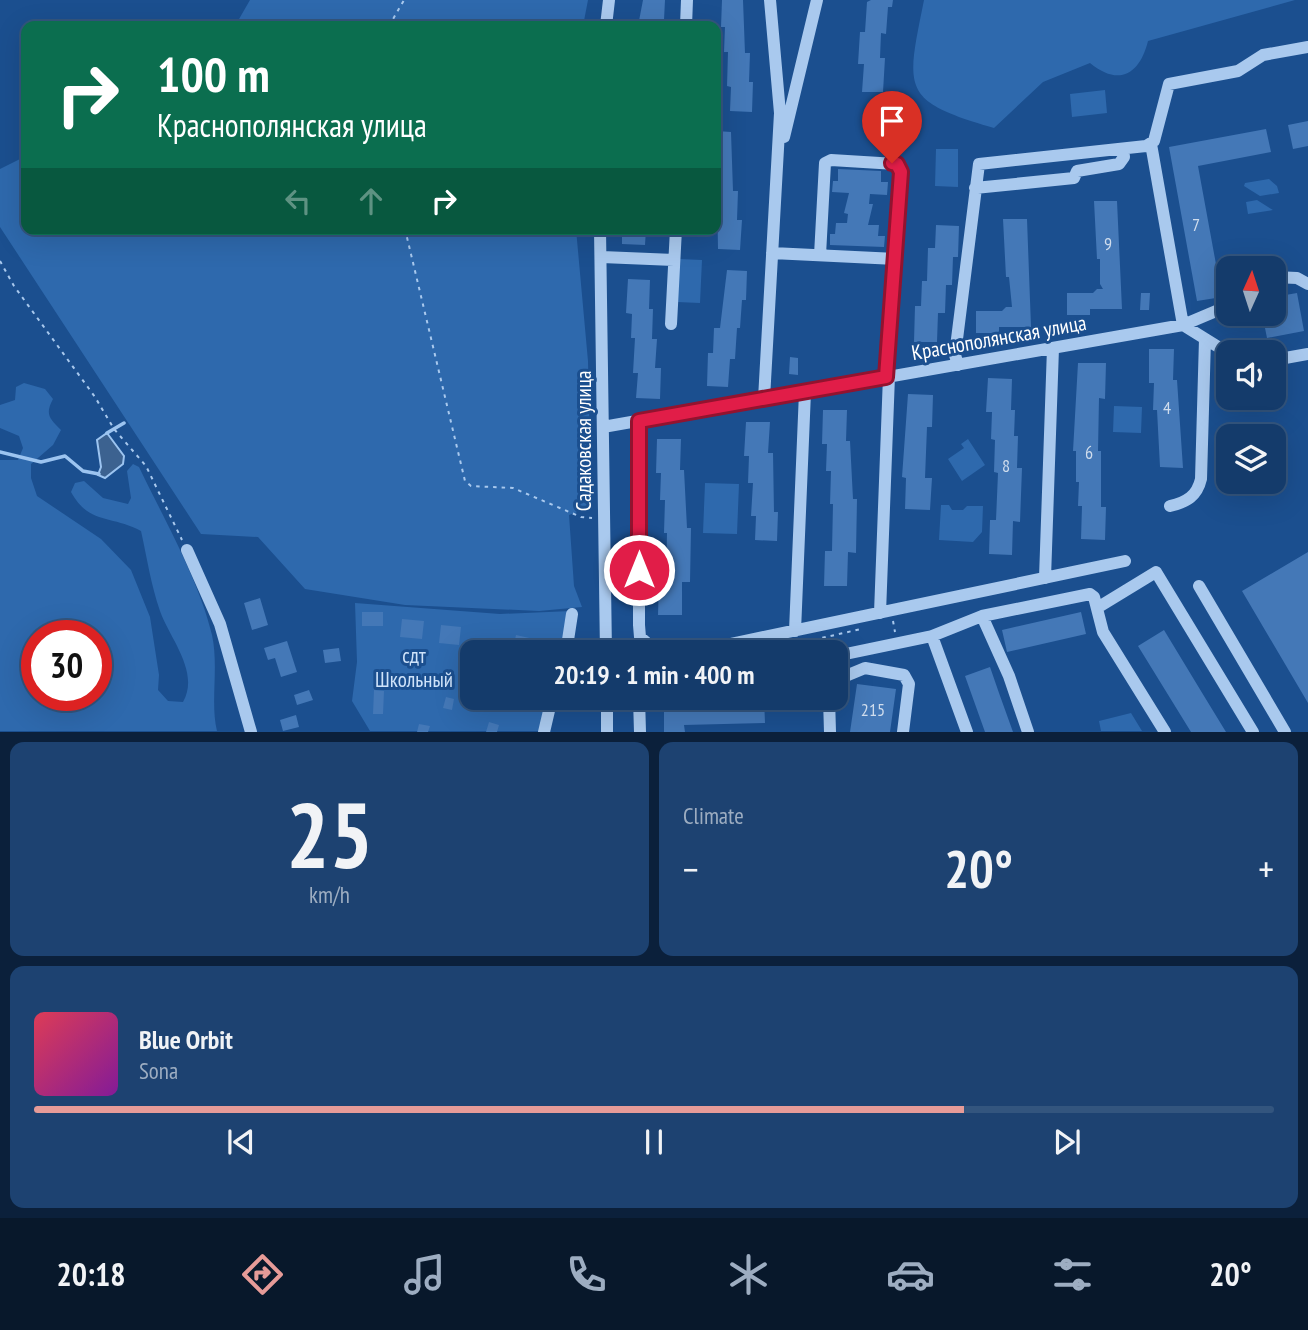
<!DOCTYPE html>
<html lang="en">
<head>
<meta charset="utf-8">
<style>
	:root { --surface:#143b6b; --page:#1d4271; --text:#f1f3f6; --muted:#9dadc1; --line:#33557e; --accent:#e69b98 }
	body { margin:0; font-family:"PT Sans Narrow",sans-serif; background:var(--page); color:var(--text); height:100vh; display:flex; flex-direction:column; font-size:26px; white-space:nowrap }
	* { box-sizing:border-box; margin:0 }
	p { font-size:23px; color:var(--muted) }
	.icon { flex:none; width:38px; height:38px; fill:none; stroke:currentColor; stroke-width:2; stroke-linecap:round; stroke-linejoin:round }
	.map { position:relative; height:732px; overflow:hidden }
	.panel { display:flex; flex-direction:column; gap:10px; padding:10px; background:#0b203b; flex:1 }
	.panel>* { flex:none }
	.hud { position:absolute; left:21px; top:21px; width:700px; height:214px; border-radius:14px; box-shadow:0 7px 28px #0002,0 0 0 2px var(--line); background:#0b6e4f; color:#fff; overflow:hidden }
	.needle { width:46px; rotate:3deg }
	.controls { position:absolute; left:1216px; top:256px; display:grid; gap:14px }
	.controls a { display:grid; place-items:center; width:70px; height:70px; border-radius:14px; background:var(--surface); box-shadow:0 7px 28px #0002,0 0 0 2px var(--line); font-size:35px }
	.speed { position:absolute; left:21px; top:620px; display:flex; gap:14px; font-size:35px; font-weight:700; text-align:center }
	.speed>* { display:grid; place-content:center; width:91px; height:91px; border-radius:50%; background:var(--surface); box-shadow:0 7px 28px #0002,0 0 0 2px var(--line); line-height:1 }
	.speed .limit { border:10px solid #d22; background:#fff; color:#111 }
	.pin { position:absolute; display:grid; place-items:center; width:60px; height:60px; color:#fff; margin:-72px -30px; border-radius:50% 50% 50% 0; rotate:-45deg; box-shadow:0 0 7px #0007 }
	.pin .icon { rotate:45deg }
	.me { position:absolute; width:77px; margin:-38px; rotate:0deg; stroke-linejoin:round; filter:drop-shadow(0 0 5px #0008) }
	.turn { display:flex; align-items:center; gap:24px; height:147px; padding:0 21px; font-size:32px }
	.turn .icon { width:91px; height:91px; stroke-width:2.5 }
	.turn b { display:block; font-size:49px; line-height:60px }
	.lanes { display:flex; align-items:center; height:66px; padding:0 21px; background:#0003; justify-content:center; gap:35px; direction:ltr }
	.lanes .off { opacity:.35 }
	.big { font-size:52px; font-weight:700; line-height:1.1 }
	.panel .widget { flex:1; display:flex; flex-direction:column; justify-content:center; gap:10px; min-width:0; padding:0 24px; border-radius:14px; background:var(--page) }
	.panel .dial { align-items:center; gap:0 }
	.dial b { font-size:91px; line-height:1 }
	.song { display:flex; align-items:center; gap:21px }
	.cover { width:84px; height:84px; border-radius:10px; background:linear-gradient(135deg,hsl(350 70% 55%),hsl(290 70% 35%)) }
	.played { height:7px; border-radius:4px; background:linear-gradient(90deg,var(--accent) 75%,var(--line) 75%) }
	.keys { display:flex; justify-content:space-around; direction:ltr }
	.heat { display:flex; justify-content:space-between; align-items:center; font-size:38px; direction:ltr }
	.panel .tiles { flex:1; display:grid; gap:10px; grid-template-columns:1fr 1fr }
	.widget:last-child { grid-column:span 2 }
	.trip { position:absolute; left:460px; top:640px; width:388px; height:70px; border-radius:14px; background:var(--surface); box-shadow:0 7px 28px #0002,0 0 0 2px var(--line); font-weight:700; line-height:70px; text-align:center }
	.tab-bar { display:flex; height:112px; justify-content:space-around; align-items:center; background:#08182b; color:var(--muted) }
	.tab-bar .icon { width:49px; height:49px }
	.tab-bar .on { color:var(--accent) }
	.tab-bar b { font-size:32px; color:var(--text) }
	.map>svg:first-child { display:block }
</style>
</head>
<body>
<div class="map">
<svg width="1308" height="732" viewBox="0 0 1308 732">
	<rect width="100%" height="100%" fill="#1b4f8f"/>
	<!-- green -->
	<path fill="#2e69ad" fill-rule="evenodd" d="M250,0H588L583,26H235Z
		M924,0H1295L1148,41C1140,74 1119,87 1090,63L1043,82L994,128C900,101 906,90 924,0Z
		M1105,90L1107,113L1072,117L1070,94Z
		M936,149H958V187L935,186Z
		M26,156V229H576L588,361L591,507L569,515L574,586L582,607L539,611L405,605L305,589L258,537L201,534L0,227V169Z
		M1269,179L1277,186L1279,193L1260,196L1244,186L1245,183Z
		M1257,200L1273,210L1248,214L1246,202Z
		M679,259L702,260L700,303L677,302Z
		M24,383L45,389L53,399C45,414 49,418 61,430L53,445L31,464V478L37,496L101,539L131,570L150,617L159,675L158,690L168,701L183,702C200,672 170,639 160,611C151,585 147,558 141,531C112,515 89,525 71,492L75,483L84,481L103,498L128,504L131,498L127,471L133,464L139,467C164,519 199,580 212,635C219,667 210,703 217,731H0V460H18L23,448L19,436L0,428V405L15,400L16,387ZM37,635H96V695H37Z
		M1114,406L1142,407L1141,433L1113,432Z
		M968,439L985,465L962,481L948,459L964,448L961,444Z
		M705,483L739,484L737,534L703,533Z
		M941,505H949L952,510H963L967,506H983L982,532L973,542L939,540Z
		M355,603L500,614L571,611L563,653H472V698H554L547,731H370L352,701L357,662Z
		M1131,713L1142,731H1101L1099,721Z"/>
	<!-- water -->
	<path fill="#3c6290" stroke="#9cc4f0" stroke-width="2" d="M107,433L124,456L123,464L105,478L98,475L101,467L97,440Z"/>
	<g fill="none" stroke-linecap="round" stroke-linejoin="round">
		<!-- stream -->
		<path stroke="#9cc4f0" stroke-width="3.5" d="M107,433L124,423
			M0,452L41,462L65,456L83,471L99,474"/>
	</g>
	<!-- building -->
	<path fill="#4478b7" d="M643,0H665L664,20L660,19L659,26H638Z
		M722,0H743L745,53H750L749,82H753L752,112L730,111L731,87L727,86L728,52H724L725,27H721Z
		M871,0H893L892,7H888L886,34L881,33L880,58H885L883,92H862L864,64H858L860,32H865L867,2Z
		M1308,121V146L1293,149L1288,125Z
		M1266,129L1271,152L1198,166L1222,297L1197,301L1169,147Z
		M716,131L731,132L733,191H738L737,220H742L740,250L718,249Z
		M838,169L881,171V182H888L887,195L870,194L869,204H873L868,225H879L878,236H885L884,247L830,245V234H835L836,223H847L848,214L844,213L849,193L832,192L833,181H838Z
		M1094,201H1117L1122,309H1090V315H1067V293H1093L1097,289H1103L1100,284V259H1097Z
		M1003,219H1027L1031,327H999V333H976V311H1002L1006,307H1012L1009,277H1006Z
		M936,225L959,226L958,257H953L952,285H946L945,313H938L937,342H914L915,306H921L922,281H927L928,248H935Z
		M622,229H646L645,245L622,244Z
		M727,270L747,271L746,300H742L740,328H737L735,359H730L728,387L707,386L708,353H713L714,328H720Z
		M628,279L650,280L649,309H653L652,339H657L655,368H661L660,399L636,398L638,373H633L635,338H631L632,314L626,313Z
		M1141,293H1150L1149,310H1140Z
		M1297,293L1304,331L1267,338L1262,313H1274V297Z
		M1149,349H1174L1173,380H1177L1183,468L1160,467L1157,410H1153L1154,383H1149Z
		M790,357L798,358V375L789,374Z
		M1078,363H1106L1105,399L1099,398L1098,451H1101V507H1106L1105,540L1081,539L1082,506H1078L1079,482H1076V451H1073Z
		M988,378L1012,379L1011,410H1015L1014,436H1018L1017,468H1022L1020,522L1013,521L1012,555L989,554L990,520H996L998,473L994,472L995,440L991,439L992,412H986Z
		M908,394L933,395L932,427H927L925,478H932L930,510L905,509L906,478L902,477Z
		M823,410H847L846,441H850L853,499H857L856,553L848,552L847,586H824L825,551H832L833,504H830L831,471H826L827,444H822Z
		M746,422H770L768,453H773L774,512H778L777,541L755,540L756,516H751L753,483H748L749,456H744Z
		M657,439H681L680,470H684L687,528H691L690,582H682V615H658L659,580H666L667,533H664L665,500H660L661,473H656Z
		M1308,552V703L1242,591Z
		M260,598L268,625L252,630L244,603Z
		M362,612H383V626H362Z
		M1081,612L1086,634L1007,652L1002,630Z
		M402,619L424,621L422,639L400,637Z
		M441,625L461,627L459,645L439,643Z
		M1164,630L1204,696L1226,732H1191L1138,646Z
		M516,635L556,644L554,653L513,649Z
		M482,638L501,640L500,653H480Z
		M287,641L297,672L281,677L275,658L268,660L264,648Z
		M339,648L341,661L325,663L323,650Z
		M990,667L999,693L1013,732H985L965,676Z
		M857,684L896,689L890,732H850Z
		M309,690L313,700L297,705L294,695Z
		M374,690L384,691L383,714H373Z
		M446,697L454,699L452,710L443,708Z
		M704,698H764L765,723L684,725L685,732H664V704L704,703Z
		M296,715L299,727L283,731L280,720Z
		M489,722L499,725L497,732H486Z
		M419,724L430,726L428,732H417Z"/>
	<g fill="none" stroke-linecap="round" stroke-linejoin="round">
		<!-- path -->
		<path stroke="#a9c9ee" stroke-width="2" stroke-dasharray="3.5 5" stroke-linecap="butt" d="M389,26L404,0
			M405,229L465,481L471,486L513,488L581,517L592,518
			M0,261L14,286L95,397L114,429L146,466L182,540
			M893,621L895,632
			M630,645L631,653
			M617,648L631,643
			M756,653L861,629"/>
		<!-- minor -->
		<path stroke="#a9c9ee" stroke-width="12" d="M606,26L609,0
			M686,26L687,0
			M784,137L817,0
			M1151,144L1183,325L1228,306
			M975,188L1074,178L1077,171L1119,164L1124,157L1123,149
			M600,229L606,653
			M772,253L896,259L901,172L896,164L831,160L825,163L820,255
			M602,257L674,260
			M1274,277L1297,278L1308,284
			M671,324L676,229
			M1274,360L1308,354
			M958,365L955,355L979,164L1146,146L1154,141L1169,84L1238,71L1263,55L1308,47
			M886,377L896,259
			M764,399L780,113L770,0
			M639,421V625L640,637L648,644L702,650L1125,561
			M603,427L1183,325L1228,353
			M1170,506C1187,502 1197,496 1201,479L1205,339
			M187,550L220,624L251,732
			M1045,578L1053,348
			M1199,586L1285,732
			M1097,608L1156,572L1253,732
			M880,613L889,376
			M982,616L1009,676L1028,732
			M795,631L805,392
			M932,636L967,732
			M568,648L581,653
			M566,653L572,614
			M836,656L932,636L982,616L1090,594L1094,597L1103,632L1165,732
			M836,680L865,668L904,675L909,684L903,732
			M607,698V732
			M639,698L640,732
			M829,698L830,732
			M607,702L631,698
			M544,732L552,698"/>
	</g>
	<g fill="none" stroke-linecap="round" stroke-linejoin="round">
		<!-- route casing -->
		<g stroke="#92132f" stroke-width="18">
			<path id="route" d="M639,570V421L886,377L901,172L897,164L892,163"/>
		</g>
		<!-- route -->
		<use href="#route" stroke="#e11d48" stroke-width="12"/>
	</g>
	<g text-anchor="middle" stroke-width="6" stroke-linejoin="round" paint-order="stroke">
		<!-- number labels -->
		<g font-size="18" fill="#d0dded">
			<text x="1196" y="231">7</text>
			<text x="1108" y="250">9</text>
			<text x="1167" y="414">4</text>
			<text x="1089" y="459">6</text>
			<text x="1006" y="472">8</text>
			<text x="873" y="716">215</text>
		</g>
		<!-- street labels -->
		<g font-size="21" fill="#fff" stroke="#1b4f8f">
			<text transform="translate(999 338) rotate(-10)" y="7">Краснополянская улица</text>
			<text transform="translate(584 441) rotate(-90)" y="7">Садаковская улица</text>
		</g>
		<!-- park labels -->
		<g font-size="21" fill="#cfe3fa" stroke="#1b4f8f">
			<text x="414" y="663">сдт<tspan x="414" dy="24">Школьный</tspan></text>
		</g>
	</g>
</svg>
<div class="controls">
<a><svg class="needle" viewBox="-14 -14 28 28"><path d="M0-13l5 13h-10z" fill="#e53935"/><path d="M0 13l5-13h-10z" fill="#9dadc1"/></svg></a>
<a><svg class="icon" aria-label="sound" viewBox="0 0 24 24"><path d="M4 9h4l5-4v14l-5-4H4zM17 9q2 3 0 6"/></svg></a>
<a><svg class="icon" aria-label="layers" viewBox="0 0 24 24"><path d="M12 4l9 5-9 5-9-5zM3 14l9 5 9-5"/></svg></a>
</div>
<div class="speed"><div class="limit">30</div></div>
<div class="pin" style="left:892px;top:163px;background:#d93025"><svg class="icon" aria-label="arrive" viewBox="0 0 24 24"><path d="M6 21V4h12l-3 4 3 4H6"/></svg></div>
<svg class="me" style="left:639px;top:570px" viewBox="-20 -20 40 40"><circle r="17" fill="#e11d48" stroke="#fff" stroke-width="3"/><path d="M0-11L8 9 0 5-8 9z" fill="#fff"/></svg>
<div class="trip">20:19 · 1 min · 400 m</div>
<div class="hud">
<div class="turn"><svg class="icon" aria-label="right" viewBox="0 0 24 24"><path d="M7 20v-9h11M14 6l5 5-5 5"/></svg><div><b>100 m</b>Краснополянская улица</div></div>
<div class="lanes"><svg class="icon off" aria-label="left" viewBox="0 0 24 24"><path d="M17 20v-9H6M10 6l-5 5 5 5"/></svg><svg class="icon off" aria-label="ahead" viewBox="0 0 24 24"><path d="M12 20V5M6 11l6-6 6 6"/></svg><svg class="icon" aria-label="right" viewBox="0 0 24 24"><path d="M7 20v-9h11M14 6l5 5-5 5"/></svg></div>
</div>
</div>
<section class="panel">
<div class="tiles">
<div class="widget dial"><b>25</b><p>km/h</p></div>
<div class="widget"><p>Climate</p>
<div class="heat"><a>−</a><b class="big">20°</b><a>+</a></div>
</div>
<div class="widget">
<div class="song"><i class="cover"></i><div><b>Blue Orbit</b><p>Sona</p></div></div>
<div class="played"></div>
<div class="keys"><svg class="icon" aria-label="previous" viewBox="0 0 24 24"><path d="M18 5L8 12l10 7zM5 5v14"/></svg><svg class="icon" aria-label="pause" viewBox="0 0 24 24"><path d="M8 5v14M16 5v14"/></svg><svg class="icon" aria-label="next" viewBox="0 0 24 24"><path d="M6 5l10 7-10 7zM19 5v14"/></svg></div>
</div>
</div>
</section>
<nav class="tab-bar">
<b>20:18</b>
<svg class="icon on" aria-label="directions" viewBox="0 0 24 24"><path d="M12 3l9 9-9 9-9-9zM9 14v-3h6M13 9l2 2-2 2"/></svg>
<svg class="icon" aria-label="music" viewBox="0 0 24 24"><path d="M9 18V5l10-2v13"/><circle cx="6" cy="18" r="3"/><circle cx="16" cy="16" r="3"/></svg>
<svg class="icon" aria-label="phone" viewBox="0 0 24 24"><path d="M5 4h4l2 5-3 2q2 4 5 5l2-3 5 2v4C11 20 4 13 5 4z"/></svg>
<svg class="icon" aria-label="climate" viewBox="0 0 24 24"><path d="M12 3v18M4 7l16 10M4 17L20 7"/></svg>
<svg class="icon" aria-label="car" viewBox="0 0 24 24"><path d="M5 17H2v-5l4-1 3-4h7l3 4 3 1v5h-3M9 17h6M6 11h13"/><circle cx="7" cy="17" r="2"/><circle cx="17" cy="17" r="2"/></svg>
<svg class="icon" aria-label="filters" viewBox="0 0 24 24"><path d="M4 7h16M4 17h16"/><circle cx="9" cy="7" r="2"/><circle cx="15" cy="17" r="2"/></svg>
<b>20°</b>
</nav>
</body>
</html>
